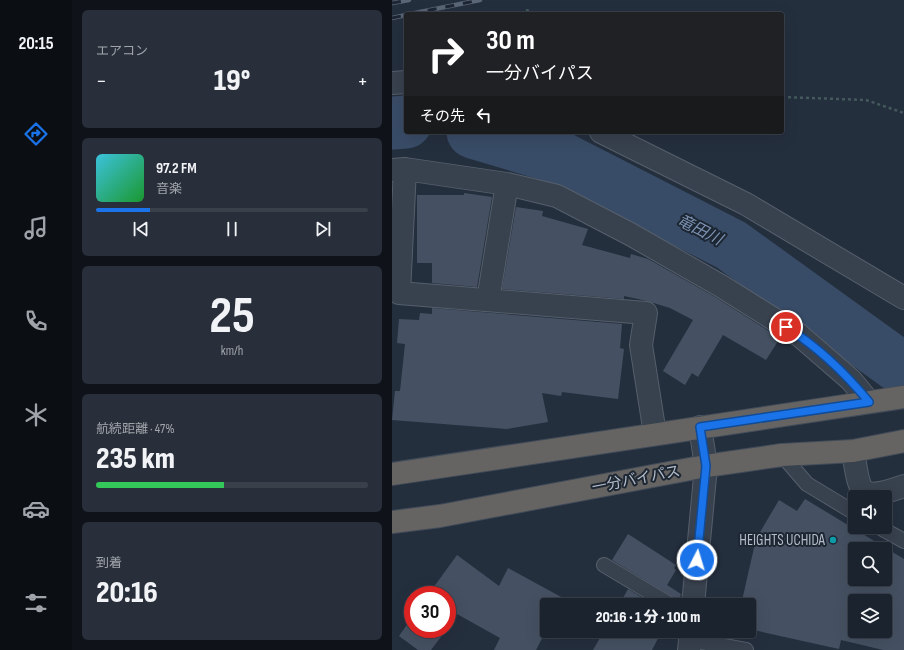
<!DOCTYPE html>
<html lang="ja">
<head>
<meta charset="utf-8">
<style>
	:root { --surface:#1b232e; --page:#282f3a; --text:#f1f3f6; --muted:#a0a4aa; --line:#39404a; --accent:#1a73e8 }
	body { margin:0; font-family:"Sofia Sans Condensed","Noto Sans JP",sans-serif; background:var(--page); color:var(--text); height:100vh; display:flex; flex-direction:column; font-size:15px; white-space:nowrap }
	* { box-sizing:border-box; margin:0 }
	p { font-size:13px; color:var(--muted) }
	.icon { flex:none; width:22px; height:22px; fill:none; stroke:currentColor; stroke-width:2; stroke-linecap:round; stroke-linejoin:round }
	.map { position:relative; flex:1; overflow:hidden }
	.drawer { display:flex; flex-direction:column; gap:10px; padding:10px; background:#0f1319; width:320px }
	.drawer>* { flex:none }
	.top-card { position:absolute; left:12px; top:12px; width:380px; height:122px; border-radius:4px; box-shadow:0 4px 16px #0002,0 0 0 1px var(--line); background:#202124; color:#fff; overflow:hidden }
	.fabs { position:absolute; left:456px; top:490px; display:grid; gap:8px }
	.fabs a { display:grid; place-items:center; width:44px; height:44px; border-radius:4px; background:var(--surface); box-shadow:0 4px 16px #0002,0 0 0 1px var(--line); font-size:20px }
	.speed { position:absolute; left:12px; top:586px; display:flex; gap:8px; font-size:20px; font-weight:700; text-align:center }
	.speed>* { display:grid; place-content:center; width:52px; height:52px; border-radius:50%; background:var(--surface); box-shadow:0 4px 16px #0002,0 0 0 1px var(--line); line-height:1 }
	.speed .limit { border:6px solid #d22; background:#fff; color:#111 }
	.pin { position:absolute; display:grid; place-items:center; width:34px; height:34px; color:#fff; margin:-17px; border:2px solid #fff; border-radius:50%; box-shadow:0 1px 4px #0007 }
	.me { position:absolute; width:44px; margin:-22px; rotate:5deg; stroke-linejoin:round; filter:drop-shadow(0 0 3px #0008) }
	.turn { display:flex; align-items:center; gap:14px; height:84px; padding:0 16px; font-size:18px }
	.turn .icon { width:52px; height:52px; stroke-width:2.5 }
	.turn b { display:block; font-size:28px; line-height:34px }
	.then { display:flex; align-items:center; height:38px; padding:0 16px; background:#0003; gap:8px; font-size:15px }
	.big { font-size:30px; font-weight:800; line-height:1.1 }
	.drawer .card { flex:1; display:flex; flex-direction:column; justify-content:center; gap:6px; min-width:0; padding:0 14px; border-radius:6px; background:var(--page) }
	.drawer .dial { align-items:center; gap:0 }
	.dial b { font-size:52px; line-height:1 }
	.song { display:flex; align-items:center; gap:12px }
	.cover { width:48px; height:48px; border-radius:6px; background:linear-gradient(135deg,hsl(190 70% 55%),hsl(130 70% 35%)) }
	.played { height:4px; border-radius:2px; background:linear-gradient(90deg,var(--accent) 20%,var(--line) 20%) }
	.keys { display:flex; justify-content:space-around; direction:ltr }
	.heat { display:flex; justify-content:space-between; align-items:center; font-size:22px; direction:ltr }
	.charge { height:6px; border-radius:3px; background:linear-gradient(90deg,#34c759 47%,var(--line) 0) }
	.trip { position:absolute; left:148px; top:598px; width:216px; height:40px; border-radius:4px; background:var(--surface); box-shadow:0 4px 16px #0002,0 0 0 1px var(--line); font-weight:800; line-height:40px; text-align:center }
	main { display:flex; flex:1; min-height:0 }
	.tab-bar { display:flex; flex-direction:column; width:72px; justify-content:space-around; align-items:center; background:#0b0e12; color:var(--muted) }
	.tab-bar .icon { width:28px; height:28px }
	.tab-bar .on { color:var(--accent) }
	.tab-bar b { font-size:18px; color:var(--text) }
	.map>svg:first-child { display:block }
</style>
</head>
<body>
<main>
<nav class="tab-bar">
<b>20:15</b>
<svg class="icon on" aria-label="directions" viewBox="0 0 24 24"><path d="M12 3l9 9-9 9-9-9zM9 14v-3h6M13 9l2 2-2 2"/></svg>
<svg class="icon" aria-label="music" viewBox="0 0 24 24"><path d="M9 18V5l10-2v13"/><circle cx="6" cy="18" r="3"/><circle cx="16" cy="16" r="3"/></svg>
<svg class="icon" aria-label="phone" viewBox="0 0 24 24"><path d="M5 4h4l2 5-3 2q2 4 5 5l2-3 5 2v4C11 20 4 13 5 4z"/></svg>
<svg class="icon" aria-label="climate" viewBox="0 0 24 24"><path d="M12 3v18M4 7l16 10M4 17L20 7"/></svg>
<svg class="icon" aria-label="car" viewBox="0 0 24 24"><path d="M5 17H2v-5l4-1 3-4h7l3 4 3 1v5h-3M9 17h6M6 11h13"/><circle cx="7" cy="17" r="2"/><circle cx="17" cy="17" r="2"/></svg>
<svg class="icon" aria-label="filters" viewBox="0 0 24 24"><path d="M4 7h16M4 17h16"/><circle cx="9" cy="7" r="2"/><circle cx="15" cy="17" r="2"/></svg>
</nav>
<section class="drawer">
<div class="card"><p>エアコン</p>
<div class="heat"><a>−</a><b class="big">19°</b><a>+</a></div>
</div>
<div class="card">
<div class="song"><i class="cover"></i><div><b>97.2 FM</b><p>音楽</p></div></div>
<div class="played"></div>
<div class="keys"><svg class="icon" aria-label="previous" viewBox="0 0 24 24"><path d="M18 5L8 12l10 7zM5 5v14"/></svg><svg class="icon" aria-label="pause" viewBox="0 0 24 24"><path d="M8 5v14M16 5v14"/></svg><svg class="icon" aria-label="next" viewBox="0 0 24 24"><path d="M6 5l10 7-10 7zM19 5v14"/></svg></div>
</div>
<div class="card dial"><b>25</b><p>km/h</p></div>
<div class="card"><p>航続距離 · 47%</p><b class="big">235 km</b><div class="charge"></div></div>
<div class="card"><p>到着</p><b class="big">20:16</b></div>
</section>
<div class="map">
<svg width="512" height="650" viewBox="0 0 512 650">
	<rect width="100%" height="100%" fill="#242f3e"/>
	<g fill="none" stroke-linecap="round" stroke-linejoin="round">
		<!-- river -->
		<path stroke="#394c67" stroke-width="53" d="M0,123L14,122
			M81,132L171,159L339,245L512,370"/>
	</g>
	<!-- building -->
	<path fill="#455162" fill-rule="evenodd" d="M72,193L100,197L85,287L40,283V263H25V195H72Z
		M124,207L151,211L150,216L196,229L190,245L238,258L239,254L256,259L323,297L388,338L374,360L331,335L306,377L300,373L293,385L271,371L301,320L278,308L255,301L232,296V299L110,289Z
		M40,308L230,324L228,348L232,349L226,399L170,392L169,396L150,393L156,422L115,429L0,420L3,391H8L13,344L5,343L7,319L27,320L28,313L40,314Z
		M413,499L512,559V650H491L449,640L447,649L357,629V605H349L364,539L387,500L405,511ZM463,549H493V579H463ZM463,601H493V631H463Z
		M236,534L284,565L282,568L284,570L275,585L289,594L287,601L220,560Z
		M65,555L107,586L116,568L171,598L167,605H155V629L144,650H102L108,638L65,614L55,628V595H36Z
		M236,589L262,605H227Z
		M21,616V629H55L39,650H26L7,636Z
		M212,631H270L260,650H201Z"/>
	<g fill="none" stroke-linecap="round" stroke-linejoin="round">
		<!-- service casing -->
		<g stroke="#565f6c" stroke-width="16">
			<path id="service" d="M390,455L415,484L463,513
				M487,527L512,541
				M212,565L279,605
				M298,640L354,650"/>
		</g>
		<!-- minor casing -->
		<g stroke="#565f6c" stroke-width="24">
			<path id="minor" d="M0,83L14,82
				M209,132L354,204L512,298
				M13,169L7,293L254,313L249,345L263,434
				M0,170L13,169L115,184L165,196L238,234L329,286L407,335L459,380L477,402
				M96,300L115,184
				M461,451C468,494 466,502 512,486
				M301,605L314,466L308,427
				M297,650L299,631"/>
		</g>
		<!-- trunk casing -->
		<g stroke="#434c59" stroke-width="24">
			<path id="trunk" d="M0,474L512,397
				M0,522L48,516L314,466L390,455L461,451L512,441"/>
		</g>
		<!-- path -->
		<path stroke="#44595c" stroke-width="2.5" stroke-dasharray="3 3" stroke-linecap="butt" d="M134,10L146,14
			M390,97L474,100L512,113"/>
		<!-- service -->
		<use href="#service" stroke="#38414e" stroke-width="14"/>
		<!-- minor -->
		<use href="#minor" stroke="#38414e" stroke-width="22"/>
		<!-- trunk -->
		<use href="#trunk" stroke="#656462" stroke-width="22"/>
		<!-- rail casing -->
		<g stroke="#5a6575" stroke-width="4.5">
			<path id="rail" d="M0,3L17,0
				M18,14L88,0
				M0,18L14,15"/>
		</g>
		<!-- rail -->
		<use href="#rail" stroke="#1d2633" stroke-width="3" stroke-dasharray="9" stroke-linecap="butt"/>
	</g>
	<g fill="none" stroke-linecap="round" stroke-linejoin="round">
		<!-- route casing -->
		<g stroke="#114b97" stroke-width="10">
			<path id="route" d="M305,560L314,466L308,427L477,402C454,374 426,347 394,327"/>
		</g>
		<!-- route -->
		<use href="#route" stroke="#1a73e8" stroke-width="7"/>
	</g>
	<!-- markers -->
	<circle fill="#0f9aa8" stroke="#1d2633" stroke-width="1.5" cx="441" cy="540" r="4"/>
	<g text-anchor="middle" stroke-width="4" stroke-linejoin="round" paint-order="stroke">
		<!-- street labels -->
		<g font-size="15" fill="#b4bcc9" stroke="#1d2633">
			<text transform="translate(244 479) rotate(-11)" y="5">一分バイパス</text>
		</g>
		<!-- poi labels -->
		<g font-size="15" fill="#b4bcc9" stroke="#1d2633" text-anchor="end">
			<text x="433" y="545">HEIGHTS UCHIDA</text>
		</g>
		<!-- water labels -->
		<g font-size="16" font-style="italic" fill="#7c92b1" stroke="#1d2633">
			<text transform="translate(308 229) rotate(27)" y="6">竜田川</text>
		</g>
	</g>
</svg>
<div class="fabs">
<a><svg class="icon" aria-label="sound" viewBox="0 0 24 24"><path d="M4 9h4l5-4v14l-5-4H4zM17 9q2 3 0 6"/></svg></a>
<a><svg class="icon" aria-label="search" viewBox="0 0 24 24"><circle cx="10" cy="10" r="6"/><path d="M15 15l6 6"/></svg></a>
<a><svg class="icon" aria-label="layers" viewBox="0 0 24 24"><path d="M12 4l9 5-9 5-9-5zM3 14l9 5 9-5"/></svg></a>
</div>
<div class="speed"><div class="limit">30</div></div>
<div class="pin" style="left:394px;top:327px;background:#d93025"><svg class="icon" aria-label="arrive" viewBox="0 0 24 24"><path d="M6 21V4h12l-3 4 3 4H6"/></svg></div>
<svg class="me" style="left:305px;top:560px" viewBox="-20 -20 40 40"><circle r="17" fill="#1a73e8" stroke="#fff" stroke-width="3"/><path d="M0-11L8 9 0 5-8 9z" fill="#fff"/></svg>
<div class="trip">20:16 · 1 分 · 100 m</div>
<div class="top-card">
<div class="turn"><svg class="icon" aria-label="right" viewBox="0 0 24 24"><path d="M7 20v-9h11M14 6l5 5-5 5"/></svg><div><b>30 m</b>一分バイパス</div></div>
<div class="then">その先<svg class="icon" aria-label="left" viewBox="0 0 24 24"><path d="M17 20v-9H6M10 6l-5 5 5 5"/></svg></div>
</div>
</div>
</main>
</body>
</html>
